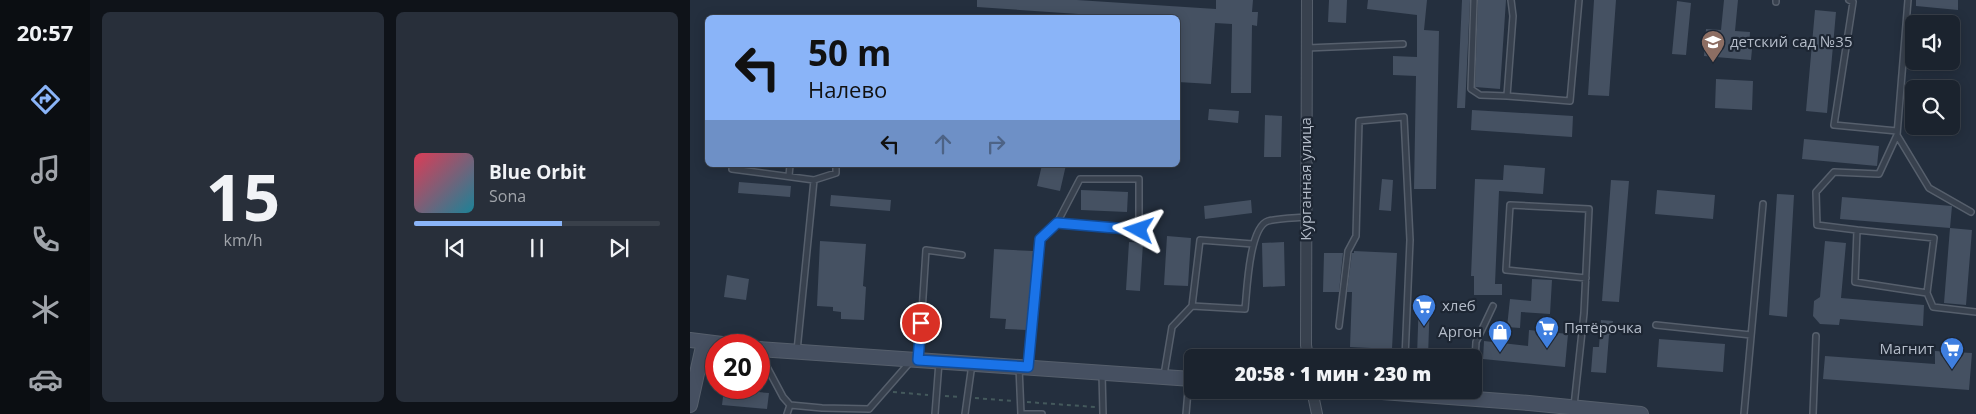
<!DOCTYPE html>
<html lang="ru">
<head>
<meta charset="utf-8">
<style>
	:root { --surface:#1b232e; --page:#282f3a; --text:#f1f3f6; --muted:#a0a4aa; --line:#39404a; --accent:#8ab4f8 }
	body { margin:0; font-family:"Open Sans",sans-serif; background:var(--page); color:var(--text); height:100vh; display:flex; flex-direction:column; font-size:19px; white-space:nowrap }
	* { box-sizing:border-box; margin:0 }
	p { font-size:16px; color:var(--muted) }
	.icon { flex:none; width:28px; height:28px; fill:none; stroke:currentColor; stroke-width:2; stroke-linecap:round; stroke-linejoin:round }
	.map { position:relative; flex:1; overflow:hidden }
	.side { display:flex; flex-direction:column; gap:12px; padding:12px; background:#0f1319; width:600px }
	.side>* { flex:none }
	.banner { position:absolute; left:15px; top:15px; width:475px; height:152px; border-radius:8px; box-shadow:0 2px 12px #0003,0 0 0 1px var(--line); background:#8ab4f8; color:#111; overflow:hidden }
	.controls { position:absolute; left:1215px; top:15px; display:grid; gap:10px }
	.controls a { display:grid; place-items:center; width:55px; height:55px; border-radius:8px; background:var(--surface); box-shadow:0 2px 12px #0003,0 0 0 1px var(--line); font-size:25px }
	.speed { position:absolute; left:15px; top:334px; display:flex; gap:10px; font-size:25px; font-weight:700; text-align:center }
	.speed>* { display:grid; place-content:center; width:65px; height:65px; border-radius:50%; background:var(--surface); box-shadow:0 2px 12px #0003,0 0 0 1px var(--line); line-height:1 }
	.speed .limit { border:8px solid #d22; background:#fff; color:#111 }
	.pin { position:absolute; display:grid; place-items:center; width:42px; height:42px; color:#fff; margin:-21px; border:2px solid #fff; border-radius:50%; box-shadow:0 1px 5px #0007 }
	.me { position:absolute; width:55px; margin:-28px; rotate:275deg; stroke-linejoin:round; filter:drop-shadow(0 0 4px #0008) }
	.turn { display:flex; align-items:center; gap:18px; height:105px; padding:0 20px; font-size:22px }
	.turn .icon { width:65px; height:65px; stroke-width:2.5 }
	.turn b { display:block; font-size:35px; line-height:42px }
	.lanes { display:flex; align-items:center; height:48px; padding:0 20px; background:#0003; justify-content:center; gap:25px; direction:ltr }
	.lanes .off { opacity:.35 }
	.side .tile { flex:1; display:flex; flex-direction:column; justify-content:center; gap:8px; min-width:0; padding:0 18px; border-radius:8px; background:var(--page) }
	.side .dial { align-items:center; gap:0 }
	.dial b { font-size:65px; line-height:1 }
	.song { display:flex; align-items:center; gap:15px }
	.cover { width:60px; height:60px; border-radius:8px; background:linear-gradient(135deg,hsl(350 70% 55%),hsl(190 70% 35%)) }
	.played { height:5px; border-radius:2px; background:linear-gradient(90deg,var(--accent) 60%,var(--line) 60%) }
	.keys { display:flex; justify-content:space-around; direction:ltr }
	.side .tiles { flex:1; display:grid; gap:12px; grid-template-columns:repeat(2,1fr) }
	.trip { position:absolute; left:494px; top:349px; width:298px; height:50px; border-radius:8px; background:var(--surface); box-shadow:0 2px 12px #0003,0 0 0 1px var(--line); font-weight:800; line-height:50px; text-align:center }
	main { display:flex; flex:1; min-height:0 }
	.menu { display:flex; flex-direction:column; width:90px; justify-content:space-around; align-items:center; background:#0b0e12; color:var(--muted) }
	.menu .icon { width:35px; height:35px }
	.menu .active { color:var(--accent) }
	.menu b { font-size:22px; color:var(--text) }
	.map>svg:first-child { display:block }
</style>
</head>
<body>
<main>
<nav class="menu">
<b>20:57</b>
<svg class="icon active" aria-label="directions" viewBox="0 0 24 24"><path d="M12 3l9 9-9 9-9-9zM9 14v-3h6M13 9l2 2-2 2"/></svg>
<svg class="icon" aria-label="music" viewBox="0 0 24 24"><path d="M9 18V5l10-2v13"/><circle cx="6" cy="18" r="3"/><circle cx="16" cy="16" r="3"/></svg>
<svg class="icon" aria-label="phone" viewBox="0 0 24 24"><path d="M5 4h4l2 5-3 2q2 4 5 5l2-3 5 2v4C11 20 4 13 5 4z"/></svg>
<svg class="icon" aria-label="climate" viewBox="0 0 24 24"><path d="M12 3v18M4 7l16 10M4 17L20 7"/></svg>
<svg class="icon" aria-label="car" viewBox="0 0 24 24"><path d="M5 17H2v-5l4-1 3-4h7l3 4 3 1v5h-3M9 17h6M6 11h13"/><circle cx="7" cy="17" r="2"/><circle cx="17" cy="17" r="2"/></svg>
</nav>
<section class="side">
<div class="tiles">
<div class="tile dial"><b>15</b><p>km/h</p></div>
<div class="tile">
<div class="song"><i class="cover"></i><div><b>Blue Orbit</b><p>Sona</p></div></div>
<div class="played"></div>
<div class="keys"><svg class="icon" aria-label="previous" viewBox="0 0 24 24"><path d="M18 5L8 12l10 7zM5 5v14"/></svg><svg class="icon" aria-label="pause" viewBox="0 0 24 24"><path d="M8 5v14M16 5v14"/></svg><svg class="icon" aria-label="next" viewBox="0 0 24 24"><path d="M6 5l10 7-10 7zM19 5v14"/></svg></div>
</div>
</div>
</section>
<div class="map">
<svg width="1286" height="414" viewBox="0 0 1286 414">
	<rect width="100%" height="100%" fill="#242f3e"/>
	<!-- building -->
	<path fill="#455162" d="M287,0H387L526,9V0H563L562,12H568L567,26L562,25L561,93H541L542,24L525,23L521,84L488,82V18H447L287,7Z
		M639,0H657L656,23L638,22Z
		M678,0H737L734,30L749,31L746,189H724L726,76L703,75V56L727,57V15L677,9Z
		M772,0H780L775,108H767Z
		M788,0H816L810,89L785,87Z
		M904,0H926L919,96L898,95Z
		M1034,0H1048L1045,31L1060,32L1059,48L1062,49L1061,60L1014,56L1016,29L1031,30Z
		M1226,0H1268V10L1226,6Z
		M987,1L1001,3L996,55L982,54Z
		M1125,10L1146,12L1137,113L1116,111Z
		M1221,61H1262L1261,71L1220,68Z
		M1026,79L1063,81L1062,110L1025,108Z
		M519,109L549,111L548,123L518,120Z
		M782,110L883,116L882,137L781,130Z
		M575,115L592,116L591,157H574Z
		M1114,139L1189,146L1187,166L1112,159Z
		M352,165H376L370,191L347,186Z
		M814,165L855,168L853,194L809,191L805,284H812V295H784V276H781L785,179L813,180Z
		M692,179L703,180L701,211L689,210Z
		M921,180L939,181L929,302L912,301Z
		M49,182L101,186L100,197L48,193Z
		M391,190L438,192L437,212L391,210Z
		M967,190L1025,195L1023,219L965,214Z
		M1087,194L1104,195L1097,317L1079,315Z
		M141,195L201,200L200,211L140,206Z
		M1152,197L1262,206L1260,228L1150,219Z
		M561,200L562,213L515,219L514,206Z
		M1260,228L1282,230L1276,305L1254,303Z
		M477,236L501,238L498,286L474,285Z
		M130,241L176,244L173,286L176,287L174,320L151,319V312L143,311V307L127,306Z
		M1135,241L1156,243L1151,298L1234,305L1233,326L1150,319L1149,325L1130,324L1123,316L1124,301L1130,297Z
		M439,242L453,243L450,291L436,290Z
		M594,242L595,286L573,287L572,243Z
		M304,249L343,251L337,330L315,329L316,319L300,318Z
		M664,251L707,253L702,349L660,347L662,292H657L662,253H664Z
		M634,253H653L649,292H633Z
		M37,275L59,279L56,300L34,297Z
		M842,279L862,280L860,314L831,312L830,328L817,327L820,299L841,301Z
		M729,298H740L738,357L727,356Z
		M911,320L923,321L921,335H919L916,373L901,372L903,347H909Z
		M839,330L878,334L875,367L793,359L794,341L838,346Z
		M969,339L1035,344L1033,372L967,367Z
		M1245,351L1282,353L1279,390L1133,379L1135,356L1245,364Z
		M34,389L79,393L77,409L32,405Z"/>
	<g fill="none" stroke-linecap="round" stroke-linejoin="round">
		<!-- lane casing -->
		<g stroke="#565f6c" stroke-width="8">
			<path id="lane" d="M784,0L781,89L790,95L817,96L823,16L821,0
				M1159,0L1163,2L1144,125L1207,131
				M1218,0L1207,135L1239,188L1281,212
				M1086,2V0
				M617,48L713,44
				M817,96L880,101L889,0
				M42,169L124,180L107,351
				M99,176L100,165
				M124,180L146,173V165
				M1167,230L1127,225L1126,192L1144,172L1189,174L1207,135
				M1237,293L1244,238L1167,230L1165,282L1237,293L1243,307L1286,312
				M502,306L555,309C557,291 559,227 578,221C589,218 604,218 616,217
				M966,325L1061,335
				M649,326L658,251L666,236L669,121L714,117L720,240L715,358
				M69,352L93,397L100,405L132,408L179,409L221,361
				M229,359L236,250L272,255
				M329,367L331,414H352
				M338,367L351,239L367,223L390,179H449V230L367,223
				M412,373L413,414
				M474,375L482,327L502,306L510,240L563,244
				M783,397L786,342L803,306
				M884,406L894,313L899,209L820,205L816,270L896,278
				M97,414L100,405
				M245,414L249,362
				M275,414L282,364
				M496,414L499,379
				M1054,414L1073,204
				M1123,414L1126,336"/>
		</g>
		<!-- street casing -->
		<g stroke="#565f6c" stroke-width="12">
			<path id="street" d="M617,0L616,345L618,358
				M622,390L627,414"/>
		</g>
		<!-- secondary casing -->
		<g stroke="#565f6c" stroke-width="16">
			<path id="secondary" d="M0,340L40,345
				M69,349L502,379
				M665,390L839,403L951,414
				M0,405L14,342"/>
		</g>
		<!-- path -->
		<path stroke="#44595c" stroke-width="2" stroke-dasharray="4 4" stroke-linecap="butt" d="M203,392L238,395
			M255,396L270,397
			M285,398L323,401
			M337,402L405,407"/>
		<!-- lane -->
		<use href="#lane" stroke="#38414e" stroke-width="5"/>
		<!-- street -->
		<use href="#street" stroke="#38414e" stroke-width="10"/>
		<!-- secondary -->
		<use href="#secondary" stroke="#465061" stroke-width="14"/>
	</g>
	<g fill="none" stroke-linecap="round" stroke-linejoin="round">
		<!-- route casing -->
		<g stroke="#114b97" stroke-width="12">
			<path id="route" d="M231,323L228,360L338,367L350,239L367,223L449,230"/>
		</g>
		<!-- route -->
		<use href="#route" stroke="#1a73e8" stroke-width="9"/>
	</g>
	<!-- icons -->
	<defs>
		<g id="school-pin" transform="scale(1.25)"><path d="M0 17L-7.5 6A9.5 9.5 0 1 1 7.5 6Z" fill="#8d6e63" stroke="#1d2633"/><path d="M0-5L7-2L0 1L-7-2ZM-4 1L0 2.5L4 1V4Q0 6-4 4Z" fill="#fff"/></g>
		<g id="supermarket-pin" transform="scale(1.25)"><path d="M0 17L-7.5 6A9.5 9.5 0 1 1 7.5 6Z" fill="#3f7fe0" stroke="#1d2633"/><path d="M-6-5.5h2.5l.6 2H6L4.5 2H-2.5L-4.4-4H-6ZM-1.5 3.2a1.3 1.3 0 1 0 .1 0ZM3 3.2a1.3 1.3 0 1 0 .1 0Z" fill="#fff"/></g>
		<g id="shop-pin" transform="scale(1.25)"><path d="M0 17L-7.5 6A9.5 9.5 0 1 1 7.5 6Z" fill="#3f7fe0" stroke="#1d2633"/><path d="M-5-2.5h2.3a2.7 3.5 0 0 1 5.4 0H5L5.5 6h-11ZM-1.5-2.5h3a1.5 2.3 0 0 0-3 0Z" fill="#fff"/></g>
	</defs>
	<g fill-rule="evenodd">
		<use href="#school-pin" x="1023" y="42"/>
		<use href="#supermarket-pin" x="734" y="306"/>
		<use href="#supermarket-pin" x="857" y="328"/>
		<use href="#shop-pin" x="810" y="332"/>
		<use href="#supermarket-pin" x="1262" y="349"/>
	</g>
	<g text-anchor="middle" stroke-width="4.5" stroke-linejoin="round" paint-order="stroke">
		<!-- poi labels -->
		<g font-size="15" fill="#b4bcc9" stroke="#1d2633" text-anchor="start">
			<text x="1040" y="47">детский сад №35</text>
			<text x="752" y="311">хлеб</text>
			<text x="874" y="333">Пятёрочка</text>
			<text x="792" y="337" text-anchor="end">Аргон</text>
			<text x="1244" y="354" text-anchor="end">Магнит</text>
		</g>
		<!-- street labels -->
		<g font-size="15" fill="#b4bcc9" stroke="#1d2633">
			<text transform="translate(616 179) rotate(-90)" y="5">Курганная улица</text>
		</g>
	</g>
</svg>
<div class="controls">
<a><svg class="icon" aria-label="sound" viewBox="0 0 24 24"><path d="M4 9h4l5-4v14l-5-4H4zM17 9q2 3 0 6"/></svg></a>
<a><svg class="icon" aria-label="search" viewBox="0 0 24 24"><circle cx="10" cy="10" r="6"/><path d="M15 15l6 6"/></svg></a>
</div>
<div class="speed"><div class="limit">20</div></div>
<div class="pin" style="left:231px;top:323px;background:#d93025"><svg class="icon" aria-label="arrive" viewBox="0 0 24 24"><path d="M6 21V4h12l-3 4 3 4H6"/></svg></div>
<svg class="me" style="left:449px;top:230px" viewBox="-20 -20 40 40"><path d="M0-17L14 15 0 8-14 15z" fill="#1a73e8" stroke="#fff" stroke-width="4"/></svg>
<div class="trip">20:58 · 1 мин · 230 m</div>
<div class="banner">
<div class="turn"><svg class="icon" aria-label="left" viewBox="0 0 24 24"><path d="M17 20v-9H6M10 6l-5 5 5 5"/></svg><div><b>50 m</b>Налево</div></div>
<div class="lanes"><svg class="icon" aria-label="left" viewBox="0 0 24 24"><path d="M17 20v-9H6M10 6l-5 5 5 5"/></svg><svg class="icon off" aria-label="ahead" viewBox="0 0 24 24"><path d="M12 20V5M6 11l6-6 6 6"/></svg><svg class="icon off" aria-label="right" viewBox="0 0 24 24"><path d="M7 20v-9h11M14 6l5 5-5 5"/></svg></div>
</div>
</div>
</main>
</body>
</html>
